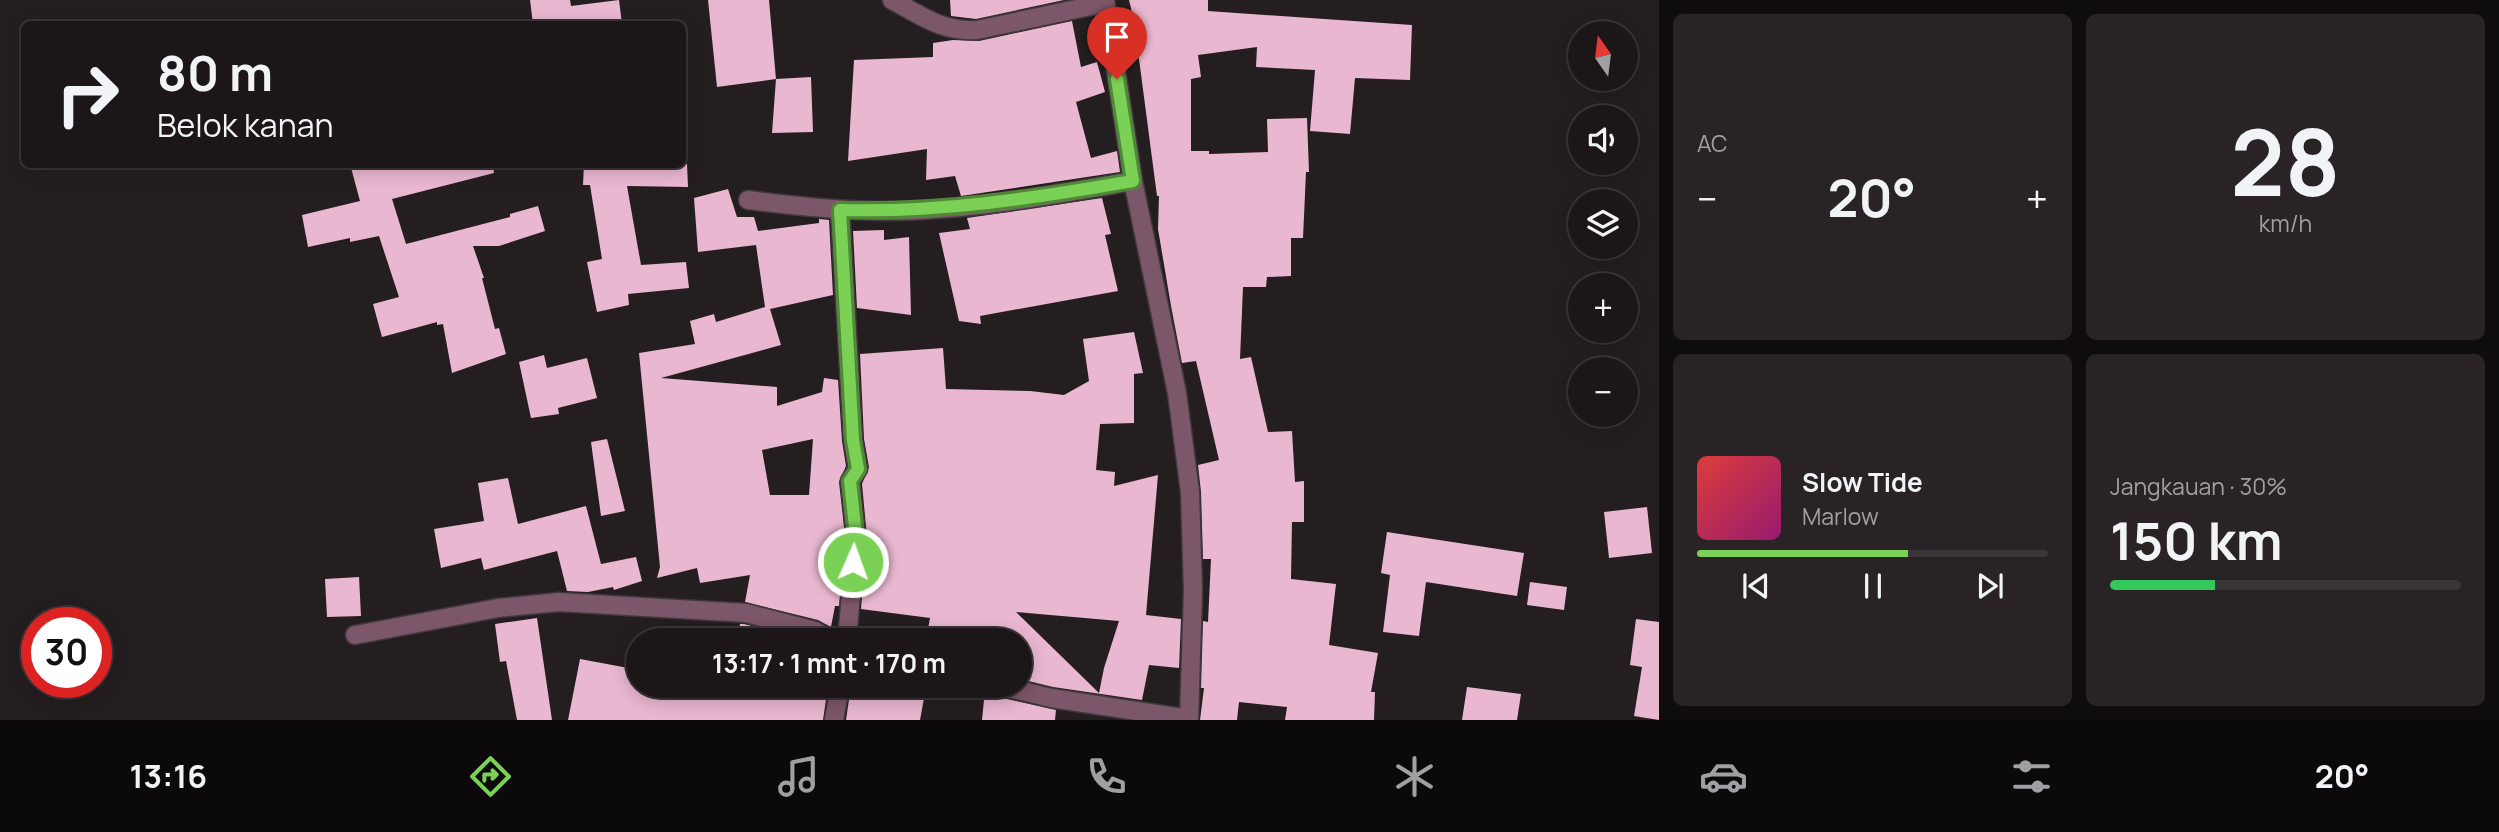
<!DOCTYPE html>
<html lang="id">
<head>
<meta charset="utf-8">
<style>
	:root { --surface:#1c1619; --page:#292326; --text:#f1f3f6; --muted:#a09fa2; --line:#3a3538; --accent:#7bd156 }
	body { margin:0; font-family:Manrope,sans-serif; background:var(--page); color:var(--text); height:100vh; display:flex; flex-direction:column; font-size:26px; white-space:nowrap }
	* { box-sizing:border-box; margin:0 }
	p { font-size:23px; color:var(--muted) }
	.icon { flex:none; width:38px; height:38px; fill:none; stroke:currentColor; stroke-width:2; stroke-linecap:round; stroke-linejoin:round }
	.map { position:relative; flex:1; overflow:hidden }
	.sheet { display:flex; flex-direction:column; gap:14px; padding:14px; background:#0f0c0e; width:840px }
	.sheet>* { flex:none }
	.hud { position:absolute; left:21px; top:21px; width:665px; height:147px; border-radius:10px; box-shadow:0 4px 18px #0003,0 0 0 2px var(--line); background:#1c1619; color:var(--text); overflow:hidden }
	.needle { width:46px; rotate:346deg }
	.tools { position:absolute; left:1568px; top:21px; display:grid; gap:14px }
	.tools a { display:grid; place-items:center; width:70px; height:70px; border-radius:50%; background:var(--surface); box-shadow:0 4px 18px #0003,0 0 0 2px var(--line); font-size:35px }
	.speed { position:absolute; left:21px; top:607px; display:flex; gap:14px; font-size:35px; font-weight:700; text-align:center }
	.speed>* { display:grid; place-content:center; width:91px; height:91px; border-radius:50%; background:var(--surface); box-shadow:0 4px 18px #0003,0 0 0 2px var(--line); line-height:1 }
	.speed .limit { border:10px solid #d22; background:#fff; color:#111 }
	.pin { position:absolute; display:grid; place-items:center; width:60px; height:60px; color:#fff; margin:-72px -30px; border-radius:50% 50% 50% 0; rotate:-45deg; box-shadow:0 0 7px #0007 }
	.pin .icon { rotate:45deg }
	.me { position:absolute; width:77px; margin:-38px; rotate:2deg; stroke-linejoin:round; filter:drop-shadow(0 0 5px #0008) }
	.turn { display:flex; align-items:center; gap:24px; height:147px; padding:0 21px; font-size:32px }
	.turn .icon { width:91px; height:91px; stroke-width:2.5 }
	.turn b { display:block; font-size:49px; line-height:60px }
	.big { font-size:52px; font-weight:700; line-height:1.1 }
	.sheet .card { flex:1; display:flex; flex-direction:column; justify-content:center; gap:10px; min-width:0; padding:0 24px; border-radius:10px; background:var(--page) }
	.sheet .dial { align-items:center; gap:0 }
	.dial b { font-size:91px; line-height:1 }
	.song { display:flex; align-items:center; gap:21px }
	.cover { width:84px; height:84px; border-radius:10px; background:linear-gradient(135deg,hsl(0 70% 55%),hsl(320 70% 35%)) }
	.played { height:7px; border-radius:4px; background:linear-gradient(90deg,var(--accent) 60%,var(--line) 60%) }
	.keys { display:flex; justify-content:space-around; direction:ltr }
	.heat { display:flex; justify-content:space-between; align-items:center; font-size:38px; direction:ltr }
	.charge { height:10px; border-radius:5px; background:linear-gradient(90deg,#34c759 30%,var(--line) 0) }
	.sheet .tiles { flex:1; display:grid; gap:14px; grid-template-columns:repeat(2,1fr) }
	.trip { position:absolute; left:626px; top:628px; width:406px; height:70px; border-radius:35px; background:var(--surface); box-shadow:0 4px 18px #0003,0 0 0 2px var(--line); font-weight:700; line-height:70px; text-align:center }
	.menu { display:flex; height:112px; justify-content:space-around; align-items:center; background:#0b090a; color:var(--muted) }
	.menu .icon { width:49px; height:49px }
	.menu .selected { color:var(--accent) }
	.menu b { font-size:32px; color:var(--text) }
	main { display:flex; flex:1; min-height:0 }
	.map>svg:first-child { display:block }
</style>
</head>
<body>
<main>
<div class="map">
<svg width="1659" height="720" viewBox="0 0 1659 720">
	<rect width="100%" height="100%" fill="#251e21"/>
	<!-- building -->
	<path fill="#e9b7d0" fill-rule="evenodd" d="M530,0H570L571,6L619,0L622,24H533Z
		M708,0H769L776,79L717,87Z
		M950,0H1064L976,19L951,16Z
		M1129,0H1208V11L1412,25L1410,80L1355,78L1350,134L1310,131L1315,70L1256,67L1257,47L1198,55L1201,77L1191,79V151H1209V154L1268,152L1267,119L1307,118L1309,172H1306L1303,238H1291V276L1267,277L1266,287H1243L1240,359L1251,357L1268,432L1292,431L1295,482L1304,481V522H1292L1291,579L1336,584L1329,645L1378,653L1371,692H1375L1374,720H1285L1287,707L1239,702L1237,720H1200L1204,688H1201L1203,621L1208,622L1211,559H1203L1201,492L1198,465L1219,460L1196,361L1182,363L1171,306L1158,229L1159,196H1157L1134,21Z
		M1072,21L1081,67L1097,62L1105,92L1076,102L1091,158L1117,151L1120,172L961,196L955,176L926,180L927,149L848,161L854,60L933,57V43L953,40L979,41Z
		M811,77L813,132L772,133L776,79Z
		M350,164H493L494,173L392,199L406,244L510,217V214L538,206L545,231L499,246H473L484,278H482L495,329L499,328L506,354L452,373L443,324L437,325V322L382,337L373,304L399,297L379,236L350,242V238L308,247L302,215L360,201Z
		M584,164H687L688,187L627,186L641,265L686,262L689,288L628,294L629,305L597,312L587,262L602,259L590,185H583Z
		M728,189L737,217H754L758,231L819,223V219L829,220L833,295L770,309L781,345L661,378L777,387V406L822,392L824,378L838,380L842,441L846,466L839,482L845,536L839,606H835L831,627L818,620L745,602L750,575L700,583L697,568L657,578L660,567L639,353L695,344L690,321L714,314L716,322L765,307L756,245L698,252L694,198ZM813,439L809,495H770L762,450Z
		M1102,198L1111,234L1105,235L1118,291L980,316L981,324L959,321L939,233L970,229L967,218Z
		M884,230V240L909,237L911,315L857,308L853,231Z
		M1134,332L1143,373L1134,374V423L1100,424L1096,470L1115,472L1114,486L1158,475L1146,615L1181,619L1179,668L1149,665L1142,700L1053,687L1020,679V640H926L930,618L861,609L867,537L862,484L869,467L864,439L860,354L943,348L946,389L1030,391L1064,395L1089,381L1083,339ZM1016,612L1119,621L1104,668L1099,693Z
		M544,355L547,368L587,358L597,398L558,408L559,414L531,418L519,362Z
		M607,439L625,511L601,516L591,442Z
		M508,478L518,524L586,506L601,564L636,557L642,581L614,590L613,587L588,592L567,591L557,551L484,570L481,558L441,568L434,529L484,521L478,483Z
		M1647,507L1652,553L1609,558L1604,512Z
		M1387,532L1524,553L1517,596L1426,582L1419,636L1383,632L1390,575L1381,573Z
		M359,577L361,616L327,617L325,579Z
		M1530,582L1567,587L1564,610L1527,605Z
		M537,618L552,720H517L506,661L500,662L495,624Z
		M1636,619L1659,622V720L1634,716L1642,667L1630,665Z
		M740,624H744L806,640H737Z
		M580,659L639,670V686H828L823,720H568Z
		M851,686H885L925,693L920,720H846Z
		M1467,687L1521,694L1517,720H1462Z
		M985,690L991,691L998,697L1056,710L1055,720H982Z"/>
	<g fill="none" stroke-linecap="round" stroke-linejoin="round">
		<!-- minor casing -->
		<g stroke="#40393c" stroke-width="21">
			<path id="minor" d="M892,0C922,16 942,32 977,30L1105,3
				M1105,0L1133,181L1177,393L1190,492L1193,591L1189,720
				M748,200C794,206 840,211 887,211C970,211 1052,195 1133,181
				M840,210L853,440L858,469L850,481L856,536L847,640
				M355,635L498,608L559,602L746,613L815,631L831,640
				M1001,686L1051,698L1189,719
				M834,720L840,686"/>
		</g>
		<!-- minor -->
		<use href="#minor" stroke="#7c5669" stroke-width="18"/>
	</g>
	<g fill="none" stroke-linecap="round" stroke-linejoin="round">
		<!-- route casing -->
		<g stroke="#508838" stroke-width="18">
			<path id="route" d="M853,562L856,536L850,481L858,469L853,440L840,210C940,213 1035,198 1133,181L1117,79"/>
		</g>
		<!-- route -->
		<use href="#route" stroke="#7bd156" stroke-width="12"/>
	</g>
</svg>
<div class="tools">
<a><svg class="needle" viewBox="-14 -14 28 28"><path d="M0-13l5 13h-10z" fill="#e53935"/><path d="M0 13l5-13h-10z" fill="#a09fa2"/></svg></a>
<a><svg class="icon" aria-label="sound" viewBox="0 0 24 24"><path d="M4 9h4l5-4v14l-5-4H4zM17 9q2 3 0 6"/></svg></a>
<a><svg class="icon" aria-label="layers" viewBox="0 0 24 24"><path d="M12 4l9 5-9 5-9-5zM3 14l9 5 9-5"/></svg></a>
<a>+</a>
<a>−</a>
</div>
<div class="speed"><div class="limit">30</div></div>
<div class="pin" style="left:1117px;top:79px;background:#d93025"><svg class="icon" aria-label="arrive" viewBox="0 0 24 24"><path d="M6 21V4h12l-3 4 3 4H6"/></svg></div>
<svg class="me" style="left:853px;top:562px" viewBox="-20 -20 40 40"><circle r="17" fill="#7bd156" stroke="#fff" stroke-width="3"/><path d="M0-11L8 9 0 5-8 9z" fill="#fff"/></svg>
<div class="trip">13:17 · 1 mnt · 170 m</div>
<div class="hud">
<div class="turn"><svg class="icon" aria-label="right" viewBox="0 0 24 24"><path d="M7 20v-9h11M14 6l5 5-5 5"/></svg><div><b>80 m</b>Belok kanan</div></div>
</div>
</div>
<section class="sheet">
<div class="tiles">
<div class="card"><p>AC</p>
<div class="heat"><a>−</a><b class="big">20°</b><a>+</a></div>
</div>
<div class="card dial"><b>28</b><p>km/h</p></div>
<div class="card">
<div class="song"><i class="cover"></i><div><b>Slow Tide</b><p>Marlow</p></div></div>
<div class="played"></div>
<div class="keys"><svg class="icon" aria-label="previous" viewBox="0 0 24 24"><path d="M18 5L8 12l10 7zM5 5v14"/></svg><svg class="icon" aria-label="pause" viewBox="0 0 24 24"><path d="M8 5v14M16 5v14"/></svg><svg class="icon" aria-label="next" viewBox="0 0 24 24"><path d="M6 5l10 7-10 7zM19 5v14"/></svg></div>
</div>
<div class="card"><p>Jangkauan · 30%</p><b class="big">150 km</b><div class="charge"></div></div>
</div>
</section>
</main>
<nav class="menu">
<b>13:16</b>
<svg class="icon selected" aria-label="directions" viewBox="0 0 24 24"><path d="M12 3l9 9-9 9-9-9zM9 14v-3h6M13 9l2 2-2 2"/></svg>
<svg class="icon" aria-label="music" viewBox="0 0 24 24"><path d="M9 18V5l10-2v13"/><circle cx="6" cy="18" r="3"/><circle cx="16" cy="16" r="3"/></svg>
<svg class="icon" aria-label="phone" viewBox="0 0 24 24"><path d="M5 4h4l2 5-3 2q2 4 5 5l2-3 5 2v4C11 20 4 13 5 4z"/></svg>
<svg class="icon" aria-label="climate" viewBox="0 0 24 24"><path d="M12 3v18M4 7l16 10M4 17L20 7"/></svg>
<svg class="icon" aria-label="car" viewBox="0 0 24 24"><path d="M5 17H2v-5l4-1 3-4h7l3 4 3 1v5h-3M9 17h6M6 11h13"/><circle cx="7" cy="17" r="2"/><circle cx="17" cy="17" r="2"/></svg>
<svg class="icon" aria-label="filters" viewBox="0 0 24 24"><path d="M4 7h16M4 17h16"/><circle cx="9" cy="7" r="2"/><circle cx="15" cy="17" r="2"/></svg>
<b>20°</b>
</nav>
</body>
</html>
